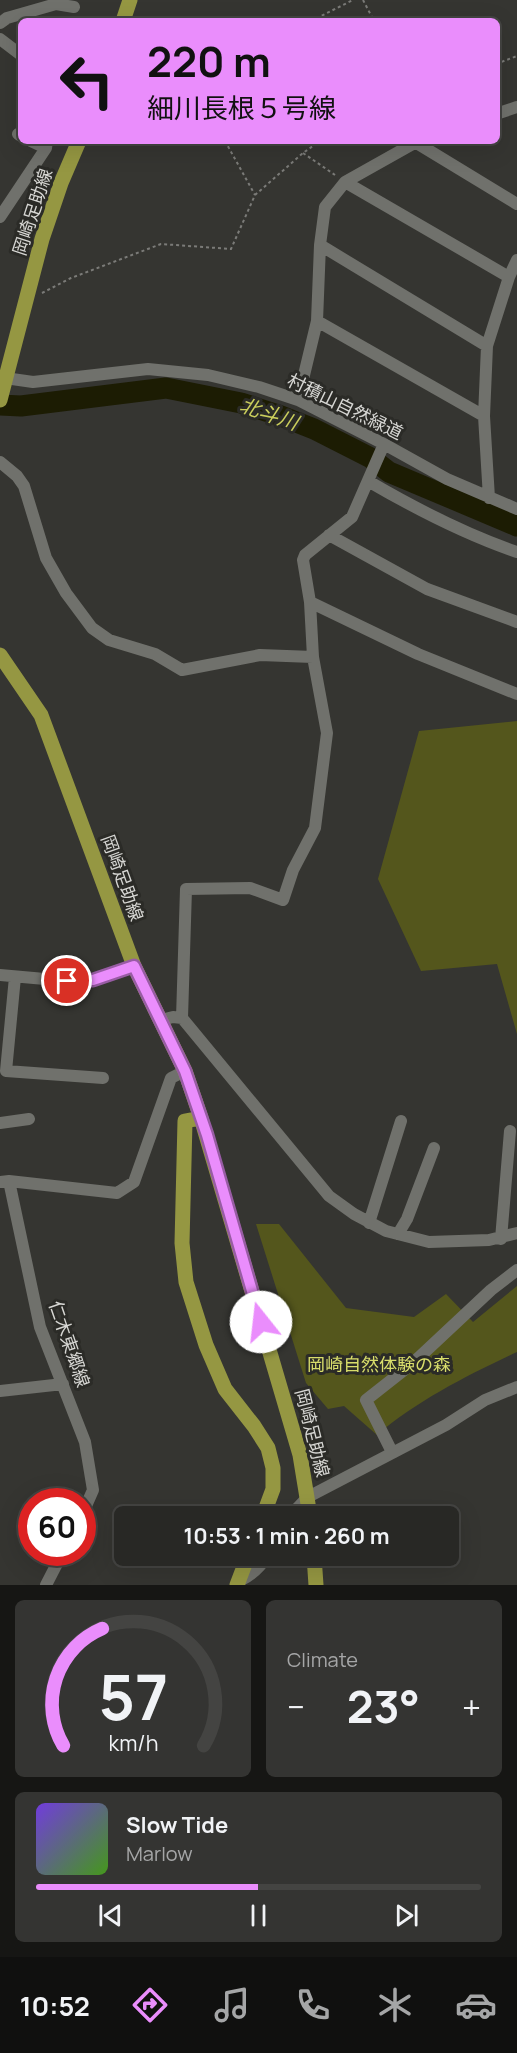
<!DOCTYPE html>
<html lang="en">
<head>
<meta charset="utf-8">
<style>
	:root { --surface:#282825; --page:#343432; --text:#f1f3f6; --muted:#a5a6a7; --line:#444442; --accent:#ea8dfc }
	body { margin:0; font-family:Manrope,"Noto Sans JP",sans-serif; background:var(--page); color:var(--text); height:100vh; display:flex; flex-direction:column; font-size:22px; white-space:nowrap }
	* { box-sizing:border-box; margin:0 }
	p { font-size:20px; color:var(--muted) }
	.icon { flex:none; width:33px; height:33px; fill:none; stroke:currentColor; stroke-width:2; stroke-linecap:round; stroke-linejoin:round }
	.map { position:relative; height:1585px; overflow:hidden }
	.sheet { display:flex; flex-direction:column; gap:15px; padding:15px; background:#161614; flex:1 }
	.sheet>* { flex:none }
	.hud { position:absolute; left:18px; top:18px; width:482px; height:126px; border-radius:9px; box-shadow:0 6px 24px #0002,0 0 0 2px var(--line); background:#ea8dfc; color:#111; overflow:hidden }
	.speed { position:absolute; left:18px; top:1488px; display:flex; gap:12px; font-size:30px; font-weight:700; text-align:center }
	.speed>* { display:grid; place-content:center; width:78px; height:78px; border-radius:50%; background:var(--surface); box-shadow:0 6px 24px #0002,0 0 0 2px var(--line); line-height:1 }
	.speed .limit { border:9px solid #d22; background:#fff; color:#111 }
	.pin { position:absolute; display:grid; place-items:center; width:51px; height:51px; color:#fff; margin:-26px; border:3px solid #fff; border-radius:50%; box-shadow:0 2px 6px #0007 }
	.me { position:absolute; width:66px; margin:-33px; rotate:344deg; stroke-linejoin:round; filter:drop-shadow(0 0 4px #0008) }
	.turn { display:flex; align-items:center; gap:21px; height:126px; padding:0 30px; font-size:27px }
	.turn .icon { width:78px; height:78px; stroke-width:2.5 }
	.turn b { display:block; font-size:42px; line-height:51px }
	.big { font-size:45px; font-weight:700; line-height:1.1 }
	.sheet .tile { flex:1; display:flex; flex-direction:column; justify-content:center; gap:9px; min-width:0; padding:0 21px; border-radius:9px; background:var(--page) }
	.sheet .dial { align-items:center; gap:0 }
	.dial svg { height:156px; overflow:visible; fill:none; stroke:var(--line); stroke-width:7; stroke-linecap:round; text-anchor:middle }
	.dial text { fill:var(--text); stroke:none }
	.song { display:flex; align-items:center; gap:18px }
	.cover { width:72px; height:72px; border-radius:9px; background:linear-gradient(135deg,hsl(260 70% 55%),hsl(100 70% 35%)) }
	.played { height:6px; border-radius:3px; background:linear-gradient(90deg,var(--accent) 50%,var(--line) 50%) }
	.keys { display:flex; justify-content:space-around; direction:ltr }
	.heat { display:flex; justify-content:space-between; align-items:center; font-size:33px; direction:ltr }
	.sheet .tiles { flex:1; display:grid; gap:15px; grid-template-columns:1fr 1fr }
	.tile:last-child { grid-column:span 2 }
	.trip { position:absolute; left:114px; top:1506px; width:345px; height:60px; border-radius:9px; background:var(--surface); box-shadow:0 6px 24px #0002,0 0 0 2px var(--line); font-weight:700; line-height:60px; text-align:center }
	.menu { display:flex; height:96px; justify-content:space-around; align-items:center; background:#10100f; color:var(--muted) }
	.menu .icon { width:42px; height:42px }
	.menu .selected { color:var(--accent) }
	.menu b { font-size:27px; color:var(--text) }
	.map>svg:first-child { display:block }
</style>
</head>
<body>
<div class="map">
<svg width="517" height="1585" viewBox="0 0 517 1585">
	<rect width="100%" height="100%" fill="#353531"/>
	<!-- park -->
	<path fill="#54561c" d="M517,721V1034L497,964L421,971L378,879L419,731Z
		M256,1224H279L346,1308L414,1317L446,1294L473,1322L517,1286V1352C468,1375 418,1400 377,1435L344,1406L328,1409L306,1383Z"/>
	<g fill="none" stroke-linecap="round" stroke-linejoin="round">
		<!-- river -->
		<path stroke="#1c1c03" stroke-width="21" d="M0,405L21,406L166,388L241,403L281,416L314,429L371,458L389,472L517,526"/>
		<!-- path -->
		<path stroke="#7b7b78" stroke-width="2" stroke-dasharray="3 3" stroke-linecap="butt" d="M363,0L374,21
			M311,21L353,0
			M496,64L517,56
			M225,141L255,195
			M303,153L335,175
			M42,293L71,278L161,244L231,249L255,195L303,153L320,141"/>
		<!-- minor -->
		<path stroke="#70716c" stroke-width="12" d="M0,23L7,18L56,4L74,7
			M0,39L21,55
			M496,114L517,107
			M18,134L21,136
			M31,141L46,148
			M415,142L517,204
			M345,182L509,277
			M0,217L46,148L47,141
			M320,245L487,346
			M317,321L484,416
			M5,378L33,382L148,369L208,375L259,387L298,400L384,444L447,479L517,509
			M298,400L317,321L320,245L325,207L345,182L418,141
			M0,462L17,476L24,486L46,558L66,593L92,628L109,640L155,654L182,670L260,655L313,657
			M368,481C416,509 464,534 517,552
			M489,498L484,416L487,346L509,277L517,260
			M329,535L427,589L517,622
			M310,602L418,654L517,694
			M0,975L67,981L93,980L134,966
			M15,977L6,1071L103,1078
			M182,1018L186,889L250,888L283,900L293,870L315,828L327,733L313,657L310,602L303,560L305,555L352,517L384,444
			M161,1020L173,1017L182,1018L329,1196L354,1214L386,1231L429,1242L489,1240L517,1233
			M0,1123L29,1119
			M9,1181L40,1327L85,1442L93,1490L82,1515
			M0,1182L9,1181L117,1193L134,1182L171,1078L185,1071
			M369,1223L401,1121
			M398,1234L407,1219L434,1148
			M501,1239L510,1131
			M0,1391L63,1384
			M392,1452L366,1400L413,1363L491,1290L517,1270
			M290,1516L308,1497L446,1425L485,1400L517,1387
			M239,1581C252,1575 260,1568 267,1556
			M46,1585L63,1552"/>
		<!-- major -->
		<path stroke="#959742" stroke-width="15" d="M123,21L130,0
			M0,400L42,239L61,183L79,141
			M0,655L41,715L134,966L185,1071L201,1118L185,1121L182,1243L186,1282L206,1345L225,1389L254,1426L268,1448L273,1468V1489L263,1516
			M201,1118L300,1455L310,1516
			M314,1556L316,1585
			M237,1585L248,1556"/>
	</g>
	<g fill="none" stroke-linecap="round" stroke-linejoin="round">
		<!-- route casing -->
		<g stroke="#985ca4" stroke-width="15">
			<path id="route" d="M67,981L93,980L134,966L185,1071L207,1135L261,1322"/>
		</g>
		<!-- route -->
		<use href="#route" stroke="#ea8dfc" stroke-width="10"/>
	</g>
	<g text-anchor="middle" stroke-width="6" stroke-linejoin="round" paint-order="stroke">
		<!-- street labels -->
		<g font-size="18" fill="#d7d7d4" stroke="#2b2b27">
			<text transform="translate(33 212) rotate(-72)" y="6">岡崎足助線</text>
			<text transform="translate(345 407) rotate(26)" y="6">村積山自然緑道</text>
			<text transform="translate(122 878) rotate(70)" y="6">岡崎足助線</text>
			<text transform="translate(69 1344) rotate(71)" y="6">仁木東郷線</text>
			<text transform="translate(312 1433) rotate(76)" y="6">岡崎足助線</text>
		</g>
		<!-- park labels -->
		<g font-size="18" fill="#d8dd6b" stroke="#2b2b27">
			<text x="379" y="1371">岡崎自然体験の森</text>
		</g>
		<!-- water labels -->
		<g font-size="20" font-style="italic" fill="#cace5c" stroke="#2b2b27">
			<text transform="translate(269 414) rotate(19)" y="7">北斗川</text>
		</g>
	</g>
</svg>
<div class="speed"><div class="limit">60</div></div>
<div class="pin" style="left:67px;top:981px;background:#d93025"><svg class="icon" aria-label="arrive" viewBox="0 0 24 24"><path d="M6 21V4h12l-3 4 3 4H6"/></svg></div>
<svg class="me" style="left:261px;top:1322px" viewBox="-20 -20 40 40"><circle r="19" fill="#fff"/><path d="M0-13L10 11 0 6-10 11z" fill="#ea8dfc"/></svg>
<div class="trip">10:53 · 1 min · 260 m</div>
<div class="hud">
<div class="turn"><svg class="icon" aria-label="left" viewBox="0 0 24 24"><path d="M17 20v-9H6M10 6l-5 5 5 5"/></svg><div><b>220 m</b>細川長根５号線</div></div>
</div>
</div>
<section class="sheet">
<div class="tiles">
<div class="tile dial"><svg viewBox="0 0 100 80">
<path d="M14 69A42 42 0 1 1 86 69"/>
<path d="M14 69A42 42 0 0 1 34 9" stroke="#ea8dfc"/>
<text x="50" y="56" font-size="32" font-weight="700">57</text>
<text x="50" y="72" font-size="11">km/h</text>
</svg></div>
<div class="tile"><p>Climate</p>
<div class="heat"><a>−</a><b class="big">23°</b><a>+</a></div>
</div>
<div class="tile">
<div class="song"><i class="cover"></i><div><b>Slow Tide</b><p>Marlow</p></div></div>
<div class="played"></div>
<div class="keys"><svg class="icon" aria-label="previous" viewBox="0 0 24 24"><path d="M18 5L8 12l10 7zM5 5v14"/></svg><svg class="icon" aria-label="pause" viewBox="0 0 24 24"><path d="M8 5v14M16 5v14"/></svg><svg class="icon" aria-label="next" viewBox="0 0 24 24"><path d="M6 5l10 7-10 7zM19 5v14"/></svg></div>
</div>
</div>
</section>
<nav class="menu">
<b>10:52</b>
<svg class="icon selected" aria-label="directions" viewBox="0 0 24 24"><path d="M12 3l9 9-9 9-9-9zM9 14v-3h6M13 9l2 2-2 2"/></svg>
<svg class="icon" aria-label="music" viewBox="0 0 24 24"><path d="M9 18V5l10-2v13"/><circle cx="6" cy="18" r="3"/><circle cx="16" cy="16" r="3"/></svg>
<svg class="icon" aria-label="phone" viewBox="0 0 24 24"><path d="M5 4h4l2 5-3 2q2 4 5 5l2-3 5 2v4C11 20 4 13 5 4z"/></svg>
<svg class="icon" aria-label="climate" viewBox="0 0 24 24"><path d="M12 3v18M4 7l16 10M4 17L20 7"/></svg>
<svg class="icon" aria-label="car" viewBox="0 0 24 24"><path d="M5 17H2v-5l4-1 3-4h7l3 4 3 1v5h-3M9 17h6M6 11h13"/><circle cx="7" cy="17" r="2"/><circle cx="17" cy="17" r="2"/></svg>
</nav>
</body>
</html>
